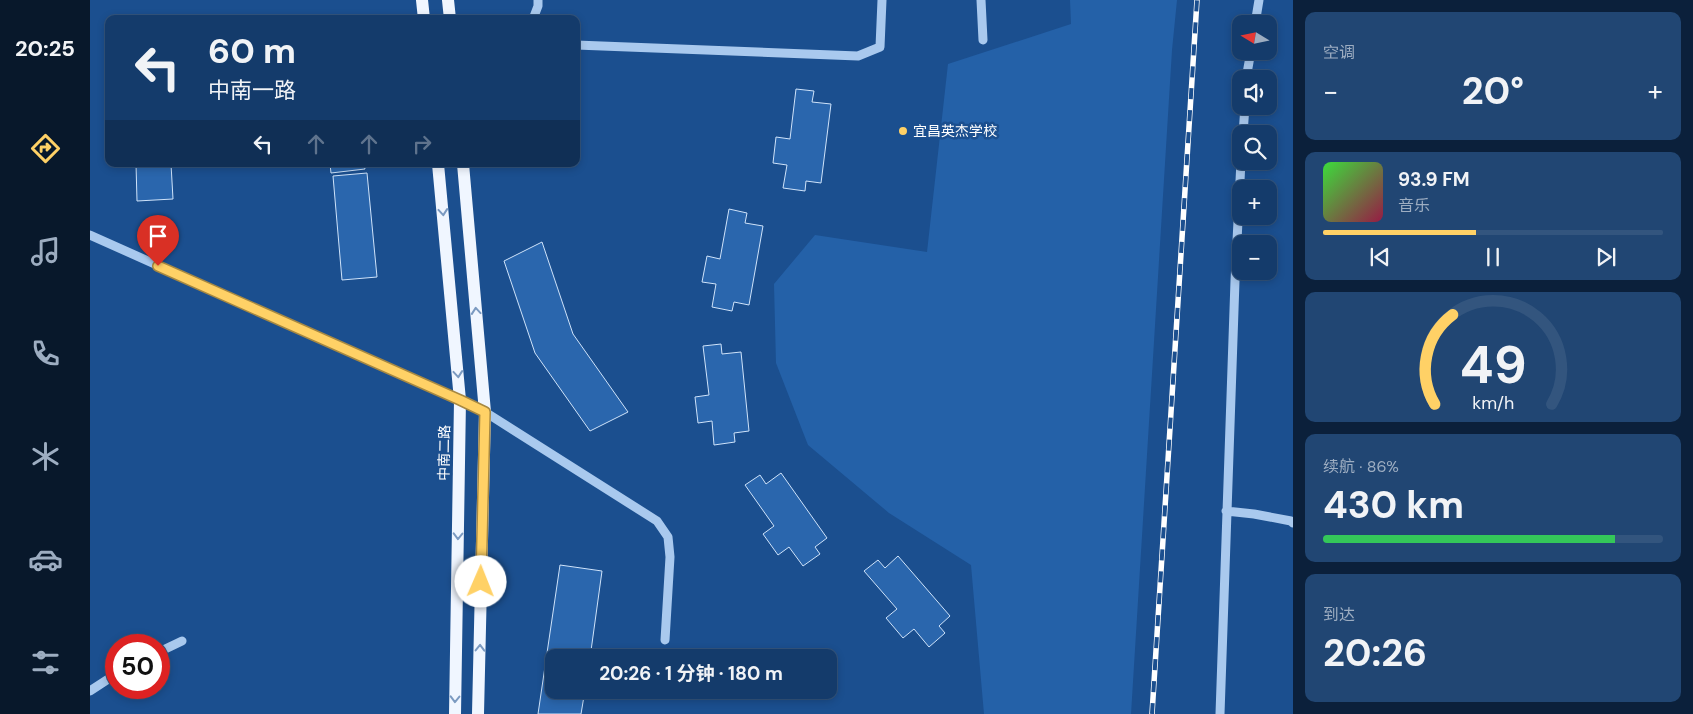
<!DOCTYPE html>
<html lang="zh">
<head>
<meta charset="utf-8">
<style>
	:root { --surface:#143b6b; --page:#214673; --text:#f1f3f6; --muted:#9dadc1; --line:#33557e; --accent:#ffd166 }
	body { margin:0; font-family:"DM Sans","Noto Sans SC",sans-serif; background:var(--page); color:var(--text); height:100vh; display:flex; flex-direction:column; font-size:19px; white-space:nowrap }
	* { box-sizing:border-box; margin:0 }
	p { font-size:16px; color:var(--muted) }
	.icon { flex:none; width:28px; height:28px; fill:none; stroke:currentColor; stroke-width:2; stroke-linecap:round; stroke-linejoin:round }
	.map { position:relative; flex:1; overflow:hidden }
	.sheet { display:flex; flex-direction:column; gap:12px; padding:12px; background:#0b203b; width:400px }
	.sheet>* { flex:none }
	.hud { position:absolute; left:15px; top:15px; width:475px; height:152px; border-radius:10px; box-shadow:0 2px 8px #0003,0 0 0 1px var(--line); background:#143b6b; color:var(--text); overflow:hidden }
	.needle { width:32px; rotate:280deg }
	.fabs { position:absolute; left:1142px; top:15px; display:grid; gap:10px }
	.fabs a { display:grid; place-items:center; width:45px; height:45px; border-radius:10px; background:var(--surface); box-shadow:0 2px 8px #0003,0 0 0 1px var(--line); font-size:25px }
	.speed { position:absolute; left:15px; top:634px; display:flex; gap:10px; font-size:25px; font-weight:700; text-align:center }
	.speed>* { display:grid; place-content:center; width:65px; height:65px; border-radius:50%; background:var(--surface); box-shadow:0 2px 8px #0003,0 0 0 1px var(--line); line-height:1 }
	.speed .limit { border:8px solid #d22; background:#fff; color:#111 }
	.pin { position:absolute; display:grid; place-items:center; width:42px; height:42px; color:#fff; margin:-51px -21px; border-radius:50% 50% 50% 0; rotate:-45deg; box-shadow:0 0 5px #0007 }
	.pin .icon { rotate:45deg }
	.me { position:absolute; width:55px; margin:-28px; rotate:1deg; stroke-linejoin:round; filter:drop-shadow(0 0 4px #0008) }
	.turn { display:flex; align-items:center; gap:18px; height:105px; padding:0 20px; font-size:22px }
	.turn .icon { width:65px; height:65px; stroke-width:2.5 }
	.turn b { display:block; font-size:35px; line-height:42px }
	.lanes { display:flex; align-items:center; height:48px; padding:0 20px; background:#0003; justify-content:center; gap:25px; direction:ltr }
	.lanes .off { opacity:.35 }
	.big { font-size:38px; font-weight:700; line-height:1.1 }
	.sheet .widget { flex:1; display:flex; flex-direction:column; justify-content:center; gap:8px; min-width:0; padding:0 18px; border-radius:10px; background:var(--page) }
	.sheet .dial { align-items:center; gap:0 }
	.dial svg { height:130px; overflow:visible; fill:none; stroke:var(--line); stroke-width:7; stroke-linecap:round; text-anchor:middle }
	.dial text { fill:var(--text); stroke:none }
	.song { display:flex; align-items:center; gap:15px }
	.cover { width:60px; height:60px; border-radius:8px; background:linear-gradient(135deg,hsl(120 70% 55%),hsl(340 70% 35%)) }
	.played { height:5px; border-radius:2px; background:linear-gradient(90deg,var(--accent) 45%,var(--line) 45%) }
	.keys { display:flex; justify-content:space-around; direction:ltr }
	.heat { display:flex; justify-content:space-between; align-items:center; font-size:28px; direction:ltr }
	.charge { height:8px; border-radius:4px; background:linear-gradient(90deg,#34c759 86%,var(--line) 0) }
	.trip { position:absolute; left:455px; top:649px; width:292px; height:50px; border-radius:10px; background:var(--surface); box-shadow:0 2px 8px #0003,0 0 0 1px var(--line); font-weight:700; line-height:50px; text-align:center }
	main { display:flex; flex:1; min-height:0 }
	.dock { display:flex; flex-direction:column; width:90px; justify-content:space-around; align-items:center; background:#08182b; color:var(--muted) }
	.dock .icon { width:35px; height:35px }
	.dock .on { color:var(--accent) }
	.dock b { font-size:22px; color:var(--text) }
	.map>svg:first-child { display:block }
</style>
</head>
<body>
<main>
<nav class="dock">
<b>20:25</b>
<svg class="icon on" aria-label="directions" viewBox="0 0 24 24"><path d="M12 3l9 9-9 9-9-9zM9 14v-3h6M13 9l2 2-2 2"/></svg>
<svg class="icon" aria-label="music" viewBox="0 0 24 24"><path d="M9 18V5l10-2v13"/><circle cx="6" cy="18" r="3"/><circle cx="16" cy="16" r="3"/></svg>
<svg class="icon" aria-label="phone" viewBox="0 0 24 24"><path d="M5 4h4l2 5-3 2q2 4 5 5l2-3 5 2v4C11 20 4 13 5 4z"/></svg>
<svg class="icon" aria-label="climate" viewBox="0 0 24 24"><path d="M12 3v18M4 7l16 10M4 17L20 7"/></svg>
<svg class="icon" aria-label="car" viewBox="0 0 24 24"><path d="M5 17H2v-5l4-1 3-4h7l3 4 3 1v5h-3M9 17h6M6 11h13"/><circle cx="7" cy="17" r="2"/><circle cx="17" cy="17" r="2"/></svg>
<svg class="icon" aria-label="filters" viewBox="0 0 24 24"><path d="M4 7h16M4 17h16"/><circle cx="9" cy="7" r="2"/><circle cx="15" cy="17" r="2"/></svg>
</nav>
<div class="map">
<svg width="1203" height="714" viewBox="0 0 1203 714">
	<rect width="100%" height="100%" fill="#1b4f8f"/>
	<!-- green -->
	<path fill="#2461a8" d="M980,0H1087L1082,50L1041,714H894L881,565L799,513L718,445L686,363L684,284L725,235L837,252L858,64L981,24Z"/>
	<!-- building -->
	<path fill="#2a66ad" stroke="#cfe3fa" d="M706,89L724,91L722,102L741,104L731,183L716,181L715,191L693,188L697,165L683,163L686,137L700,139Z
		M46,164H81L83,199L47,201Z
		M240,164H274L275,169L241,173Z
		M277,173L287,277L252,280L243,176Z
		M639,209L657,213L655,223L673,226L659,305L644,302L642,311L622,307L626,284L612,282L617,256L630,259Z
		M452,242L483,334L538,412L500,431L445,353L414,261Z
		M631,344L632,354L651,352L659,431L644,433L645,442L624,445L622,421L608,423L605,397L619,395L613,346Z
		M691,473L737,538L725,547L730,554L713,566L699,547L688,555L673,534L684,526L655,485L670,475L676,484Z
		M808,556L860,616L849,626L855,633L839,647L824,629L813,638L796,618L807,609L774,571L788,560L795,568Z
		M470,565L512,571L500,658H464V690H495L491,714H448Z"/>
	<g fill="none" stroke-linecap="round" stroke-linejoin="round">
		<!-- minor -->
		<path stroke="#a9c9ee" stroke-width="9" d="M891,0L893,40
			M443,19L448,6V0
			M1165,24L1169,0
			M486,45L768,56L790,47L792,0
			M1156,79L1161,51
			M1153,134L1155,106
			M0,235L395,412L567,521L578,537L580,557L575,640
			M1136,511L1164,514L1201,521L1203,523
			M69,652L92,641
			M0,691L26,674
			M1130,714L1145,281L1151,161"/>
		<!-- major -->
		<path stroke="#f0f6ff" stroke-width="12" d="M332,0L334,19
			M358,0L360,19
			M348,164L370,400L365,714
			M373,164L395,412L388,714"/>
		<!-- rail casing -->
		<g stroke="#fff" stroke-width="5.5">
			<path id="rail" d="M1062,714L1107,0"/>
		</g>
		<!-- rail -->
		<use href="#rail" stroke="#1b4f8f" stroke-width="4" stroke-dasharray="11" stroke-linecap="butt"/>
	</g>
	<!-- one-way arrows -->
	<defs><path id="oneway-chevron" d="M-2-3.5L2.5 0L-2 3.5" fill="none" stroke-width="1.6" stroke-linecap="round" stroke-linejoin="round" transform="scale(1.25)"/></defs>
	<g stroke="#7b9ac1">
		<use href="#oneway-chevron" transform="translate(353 212) rotate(85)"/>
		<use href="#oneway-chevron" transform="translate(386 311) rotate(-95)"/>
		<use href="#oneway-chevron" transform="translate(368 374) rotate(85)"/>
		<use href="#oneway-chevron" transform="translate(368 536) rotate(91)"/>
		<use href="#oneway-chevron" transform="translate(390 648) rotate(-89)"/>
		<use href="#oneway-chevron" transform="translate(365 699) rotate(91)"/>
	</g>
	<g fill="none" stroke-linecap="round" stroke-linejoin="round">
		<!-- route casing -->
		<g stroke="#a68842" stroke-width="12">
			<path id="route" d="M68,266L370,400L395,412L391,582"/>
		</g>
		<!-- route -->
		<use href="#route" stroke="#ffd166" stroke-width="9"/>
	</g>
	<!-- markers -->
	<circle fill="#ffd166" stroke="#1b4f8f" stroke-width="2" cx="813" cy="131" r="5"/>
	<g text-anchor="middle" stroke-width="5" stroke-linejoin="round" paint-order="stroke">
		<!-- poi labels -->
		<g font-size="14" fill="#fff" stroke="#1b4f8f" text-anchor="start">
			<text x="823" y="136">宜昌英杰学校</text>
		</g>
		<!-- street labels -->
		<g font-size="14" fill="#fff" stroke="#1b4f8f">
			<text transform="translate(354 453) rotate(-89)" y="5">中南二路</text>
		</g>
	</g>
</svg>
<div class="fabs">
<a><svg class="needle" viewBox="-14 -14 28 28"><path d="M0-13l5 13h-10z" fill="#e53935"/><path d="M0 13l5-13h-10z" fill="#9dadc1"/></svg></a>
<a><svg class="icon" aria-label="sound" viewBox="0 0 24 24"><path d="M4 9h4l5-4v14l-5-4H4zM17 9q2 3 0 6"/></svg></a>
<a><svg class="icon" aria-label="search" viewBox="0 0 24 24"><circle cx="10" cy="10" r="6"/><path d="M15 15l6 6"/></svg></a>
<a>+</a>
<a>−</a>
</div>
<div class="speed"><div class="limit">50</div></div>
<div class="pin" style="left:68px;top:266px;background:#d93025"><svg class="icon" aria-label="arrive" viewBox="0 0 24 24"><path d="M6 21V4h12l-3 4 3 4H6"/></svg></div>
<svg class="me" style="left:391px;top:582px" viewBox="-20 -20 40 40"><circle r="19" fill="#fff"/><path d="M0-13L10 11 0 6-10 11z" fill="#ffd166"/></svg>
<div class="trip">20:26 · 1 分钟 · 180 m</div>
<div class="hud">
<div class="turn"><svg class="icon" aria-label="left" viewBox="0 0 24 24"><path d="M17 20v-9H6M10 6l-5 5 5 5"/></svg><div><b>60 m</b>中南一路</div></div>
<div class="lanes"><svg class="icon" aria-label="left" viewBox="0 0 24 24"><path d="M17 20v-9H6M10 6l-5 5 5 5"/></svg><svg class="icon off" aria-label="ahead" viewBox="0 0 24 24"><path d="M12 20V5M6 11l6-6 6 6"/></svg><svg class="icon off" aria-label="ahead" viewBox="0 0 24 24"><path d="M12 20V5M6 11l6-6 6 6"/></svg><svg class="icon off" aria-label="right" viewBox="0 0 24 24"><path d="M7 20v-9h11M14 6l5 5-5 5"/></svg></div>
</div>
</div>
<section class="sheet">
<div class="widget"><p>空调</p>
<div class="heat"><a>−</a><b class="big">20°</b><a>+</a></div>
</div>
<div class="widget">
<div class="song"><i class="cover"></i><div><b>93.9 FM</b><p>音乐</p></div></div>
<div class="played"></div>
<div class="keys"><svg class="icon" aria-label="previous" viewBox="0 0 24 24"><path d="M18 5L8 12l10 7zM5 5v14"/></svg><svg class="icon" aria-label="pause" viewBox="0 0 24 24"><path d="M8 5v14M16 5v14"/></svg><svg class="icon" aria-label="next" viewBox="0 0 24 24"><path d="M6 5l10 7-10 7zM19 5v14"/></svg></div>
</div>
<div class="widget dial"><svg viewBox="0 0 100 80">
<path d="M14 69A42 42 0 1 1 86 69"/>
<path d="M14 69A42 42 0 0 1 25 14" stroke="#ffd166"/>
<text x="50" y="56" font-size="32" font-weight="700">49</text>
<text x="50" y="72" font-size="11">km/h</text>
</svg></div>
<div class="widget"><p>续航 · 86%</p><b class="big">430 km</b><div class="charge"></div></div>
<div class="widget"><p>到达</p><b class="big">20:26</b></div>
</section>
</main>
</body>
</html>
